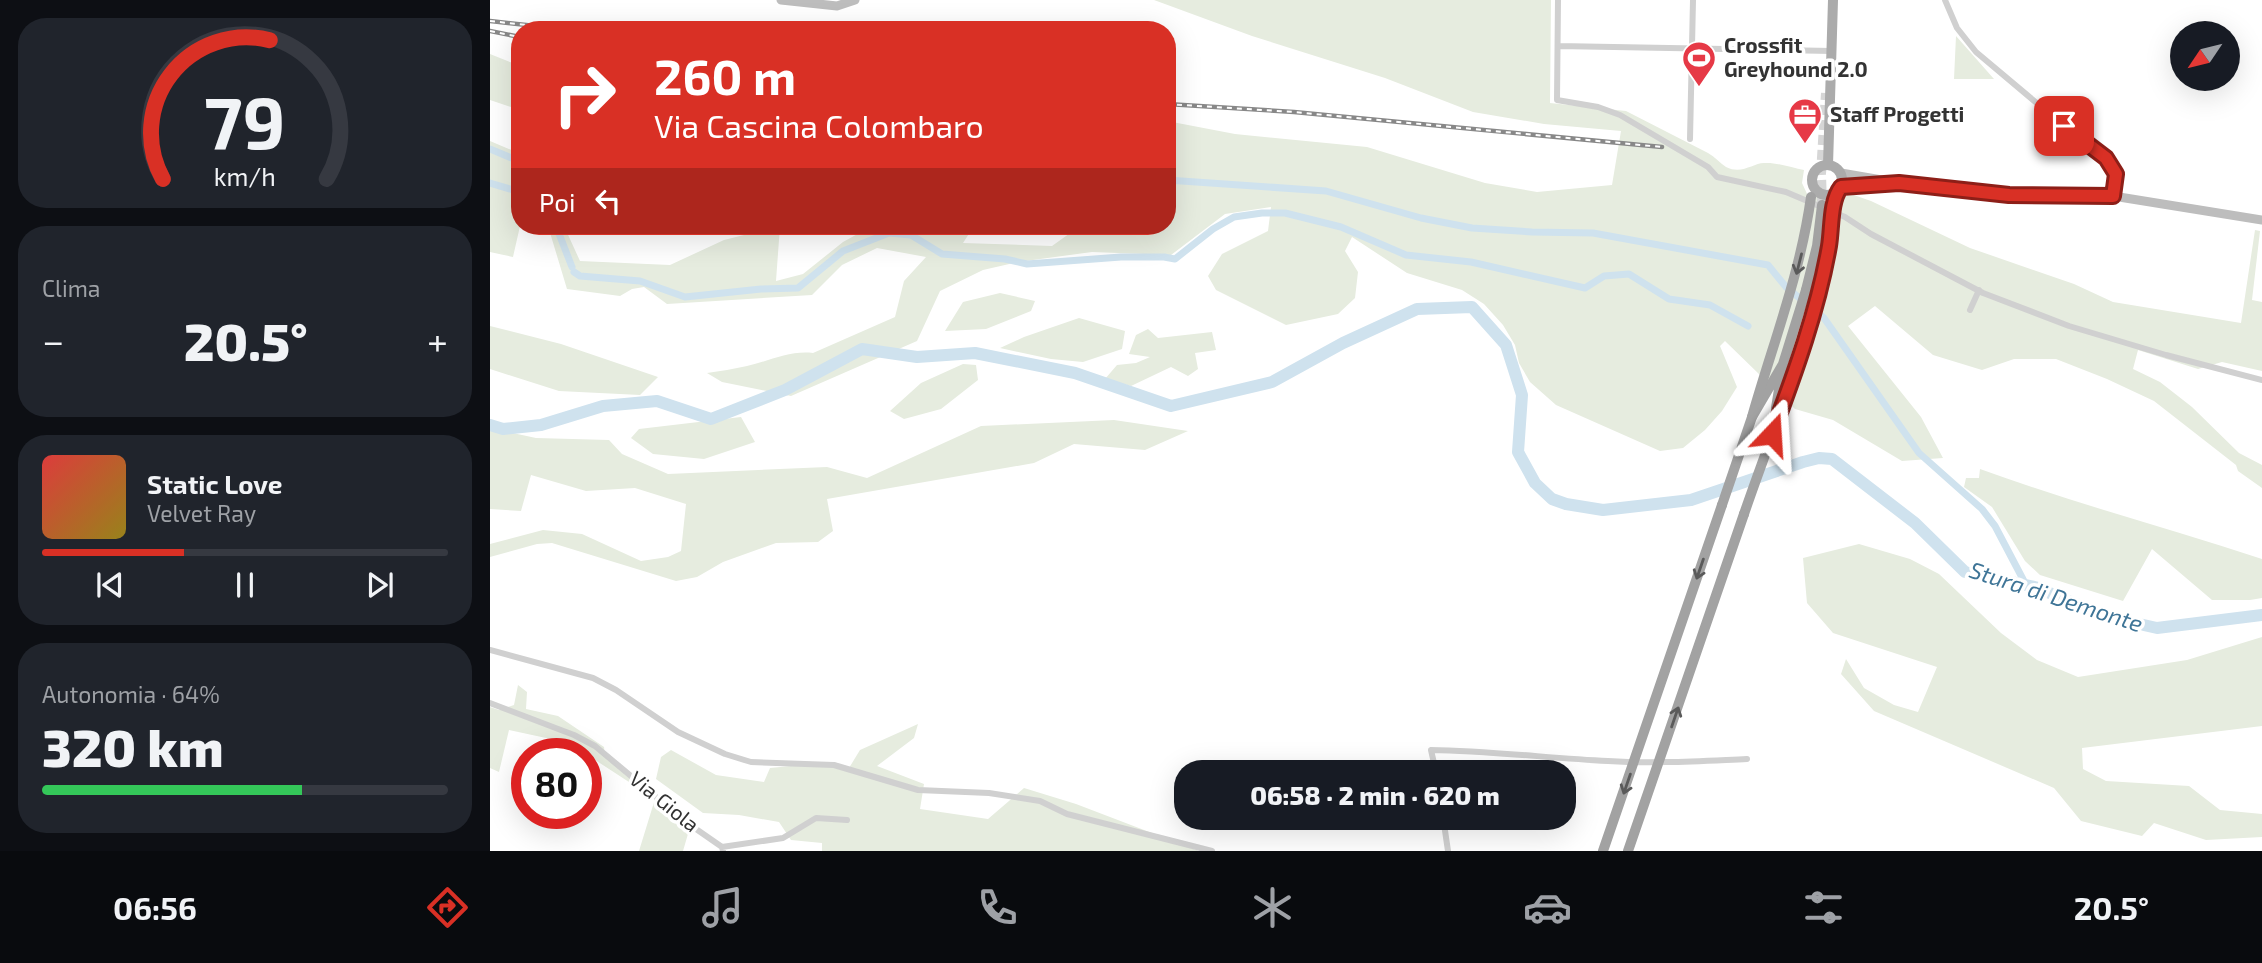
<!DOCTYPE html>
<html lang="it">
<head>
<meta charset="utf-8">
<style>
	:root { --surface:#171b24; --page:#20242c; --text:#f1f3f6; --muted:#9ea1a6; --line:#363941; --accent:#d93025 }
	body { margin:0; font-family:"Exo 2",sans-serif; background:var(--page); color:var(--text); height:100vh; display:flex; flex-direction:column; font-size:26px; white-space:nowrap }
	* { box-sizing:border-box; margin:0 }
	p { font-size:23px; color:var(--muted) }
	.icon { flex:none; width:38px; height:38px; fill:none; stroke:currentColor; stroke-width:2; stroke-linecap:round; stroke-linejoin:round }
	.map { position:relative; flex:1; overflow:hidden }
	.drawer { display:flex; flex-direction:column; gap:18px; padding:18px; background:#0d0f14; width:490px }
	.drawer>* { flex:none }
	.guide { position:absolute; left:21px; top:21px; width:665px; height:214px; border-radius:28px; box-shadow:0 7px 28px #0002; background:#d93025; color:#fff; overflow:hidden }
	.needle { width:46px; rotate:235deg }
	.buttons { position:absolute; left:1680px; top:21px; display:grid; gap:14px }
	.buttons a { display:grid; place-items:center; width:70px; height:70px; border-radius:50%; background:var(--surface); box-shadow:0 7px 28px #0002; font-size:35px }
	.speed { position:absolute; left:21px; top:738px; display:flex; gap:14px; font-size:35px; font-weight:700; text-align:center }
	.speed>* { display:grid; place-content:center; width:91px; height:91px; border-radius:50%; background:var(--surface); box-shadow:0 7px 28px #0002; line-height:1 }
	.speed .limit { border:10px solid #d22; background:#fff; color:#111 }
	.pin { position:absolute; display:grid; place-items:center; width:60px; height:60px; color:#fff; margin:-30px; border-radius:14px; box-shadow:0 4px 10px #0006 }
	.me { position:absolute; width:77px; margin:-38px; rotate:20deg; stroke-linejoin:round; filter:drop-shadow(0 0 5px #0008) }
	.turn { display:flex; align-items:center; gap:24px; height:147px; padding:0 28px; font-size:32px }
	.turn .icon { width:91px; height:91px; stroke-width:2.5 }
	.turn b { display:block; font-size:49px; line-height:60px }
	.then { display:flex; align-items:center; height:66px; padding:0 28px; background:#0003; gap:14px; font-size:26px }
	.big { font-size:52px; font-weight:800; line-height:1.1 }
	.drawer .widget { flex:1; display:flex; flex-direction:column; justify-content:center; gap:10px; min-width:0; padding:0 24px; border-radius:28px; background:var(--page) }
	.drawer .dial { align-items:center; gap:0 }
	.dial svg { height:182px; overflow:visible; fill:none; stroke:var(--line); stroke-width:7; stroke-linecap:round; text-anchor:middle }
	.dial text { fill:var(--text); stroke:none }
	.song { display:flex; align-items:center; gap:21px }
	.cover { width:84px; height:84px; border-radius:10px; background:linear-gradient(135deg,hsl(0 70% 55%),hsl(50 70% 35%)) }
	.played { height:7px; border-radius:4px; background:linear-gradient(90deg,var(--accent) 35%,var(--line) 35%) }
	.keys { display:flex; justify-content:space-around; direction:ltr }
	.heat { display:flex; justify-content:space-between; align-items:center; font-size:38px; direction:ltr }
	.charge { height:10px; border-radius:5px; background:linear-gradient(90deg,#34c759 64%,var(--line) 0) }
	.trip { position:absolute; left:684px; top:760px; width:402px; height:70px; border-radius:28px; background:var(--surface); box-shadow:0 7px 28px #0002; font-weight:800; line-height:70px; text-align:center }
	.dock { display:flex; height:112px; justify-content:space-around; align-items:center; background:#090b0e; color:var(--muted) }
	.dock .icon { width:49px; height:49px }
	.dock .active { color:var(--accent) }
	.dock b { font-size:32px; color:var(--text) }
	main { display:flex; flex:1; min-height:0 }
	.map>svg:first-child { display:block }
</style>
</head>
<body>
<main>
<section class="drawer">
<div class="widget dial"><svg viewBox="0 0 100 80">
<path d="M14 69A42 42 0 1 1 86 69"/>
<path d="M14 69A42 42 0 0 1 61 8" stroke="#d93025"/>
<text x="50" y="56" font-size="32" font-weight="700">79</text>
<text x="50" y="72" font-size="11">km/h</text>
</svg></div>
<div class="widget"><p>Clima</p>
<div class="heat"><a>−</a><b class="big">20.5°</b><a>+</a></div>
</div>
<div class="widget">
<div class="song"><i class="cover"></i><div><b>Static Love</b><p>Velvet Ray</p></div></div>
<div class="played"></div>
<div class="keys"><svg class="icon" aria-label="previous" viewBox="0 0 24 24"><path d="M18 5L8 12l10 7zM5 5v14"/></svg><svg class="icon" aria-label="pause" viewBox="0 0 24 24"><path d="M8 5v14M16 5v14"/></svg><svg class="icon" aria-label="next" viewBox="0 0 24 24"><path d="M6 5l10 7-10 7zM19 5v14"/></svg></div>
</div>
<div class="widget"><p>Autonomia · 64%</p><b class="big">320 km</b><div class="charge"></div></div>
</section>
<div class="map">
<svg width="1772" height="851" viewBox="0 0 1772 851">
	<rect width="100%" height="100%" fill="#fff"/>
	<!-- green -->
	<path fill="#e6ecdf" d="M664,0H1061L1060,103L1136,111L1218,153C1225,157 1230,163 1236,167C1252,175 1263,163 1274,163C1287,162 1302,168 1314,170L1312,183L1318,196L1358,193L1381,201L1480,248L1584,284L1623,302L1751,323L1765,230L1770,231L1762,300L1772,302V371L1732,362L1708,369L1648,350L1643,369L1670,382L1702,407L1749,453L1772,465V488L1748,471L1746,465L1664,401L1617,379L1566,359H1524L1492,370L1443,355L1385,306L1358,326L1431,417L1453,458L1412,461L1343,420L1305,409L1235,341L1230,346L1247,387L1232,411L1215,430L1193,448L1170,451L1066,405L1040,382L1029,363L1025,345L1013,325L994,304L972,290L917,273L862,237L855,251L868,272L865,298L848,314L796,325L726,290L718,276L732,254L778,231L781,207L735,214L681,255L602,252L528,262L493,270L450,291L427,341L301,396L232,382L217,373C230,371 244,369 257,366C279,361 301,350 323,353L405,317L414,281L436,257L387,248L352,265L322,295L177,304L154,287L142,289L130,296L77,289L58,226H74L90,261L180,265L234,240L290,226L286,281L313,274L353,242L382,226H484L473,243L562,246L590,226H677V121L745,134L877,147L995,183L1047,192L1122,185L1131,131L1054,124L983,112L895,78L762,36Z
		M1466,36L1504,79H1464Z
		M0,54L30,66V110L0,100Z
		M0,141L26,152L30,156V226L23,257L0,252Z
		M510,293L545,301L541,311L496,329L455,331L473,302Z
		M589,318L635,331L632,349L593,362L561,359L510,348L534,337Z
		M0,326L71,344L168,377L150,395L69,391L0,369Z
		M658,329L668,338L722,332L726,350L705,353L708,369L698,376L681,367L641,386L615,379L627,365L646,363L660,357L639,354L646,335Z
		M473,364L486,365L488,380L451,409L414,419L400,411L431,383Z
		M251,417L265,442L214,459L163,454L141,438L149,429Z
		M624,420L698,431L655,450L584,444L544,463L337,499L343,531L328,542L286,543L233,562L207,577L186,581L62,543L47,544L0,557V544L53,530L92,534L151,561L178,557L191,551L196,504L145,488L96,491L41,475L31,511L0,509V428L46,438L119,440L132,454L178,474L337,467L377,478L491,426Z
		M1490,469C1583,503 1678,528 1772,559V598L1760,600H1722L1662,549L1633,601L1550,575L1535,561L1502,507L1474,487L1476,478H1489Z
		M1369,544L1420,559L1449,574L1511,633L1547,660L1588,677L1697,660L1772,637V726L1592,748L1593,769L1616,781L1699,786L1730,810L1772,814V837L1716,840L1664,823L1652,836L1591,821L1564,788L1384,711L1351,674L1356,659L1374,688L1404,705L1428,712L1447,667L1343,633L1317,603L1313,558Z
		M28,685L37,692L36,709L68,716L114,747L115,757L200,827L193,851H149L165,799L96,754L70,741L19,730L9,772L0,768V707L9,710L24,705Z
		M428,724L424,738L387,766L434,784L430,809L498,819L534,788L586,804L709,851H332V843L301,840L289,822L249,815L213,813L166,779L171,757L181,750L226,775L274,782L280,768L311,765L359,768L370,750Z"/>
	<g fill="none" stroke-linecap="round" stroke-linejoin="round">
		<!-- canal -->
		<path stroke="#cfe2ee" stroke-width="7" d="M0,149L24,159L30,164
			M677,180L836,191L931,218L982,228L1042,232L1103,233L1278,265L1296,287L1334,318L1429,453L1492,509L1505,526L1536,585
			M0,183L30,192
			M66,226L82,267
			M84,272L90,276L150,281L195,297L271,289L308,288L353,251L399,233L421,235L452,254L515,259L537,264L631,257H674L685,259L723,229L744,217L772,213H795L851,227L916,255L981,262L1095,288L1114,276L1139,274L1179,299L1220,305L1258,326"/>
		<!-- river -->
		<path stroke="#cfe2ee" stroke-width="12" d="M0,425L13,429L51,425L113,406L167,401L221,419L295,390L372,349L427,357L485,353L585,373L681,406L782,382L853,343L927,309L982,307L1016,345L1032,395L1028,452L1045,483L1062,499L1076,504L1113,510L1201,500L1313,462L1329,458L1342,459L1425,523L1475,572L1545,587L1618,617L1667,628L1772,615"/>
		<!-- trunk-tunnel -->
		<path stroke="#d6d6d6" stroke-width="10" stroke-dasharray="10 5" stroke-linecap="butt" d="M1332,205L1331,174L1336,93"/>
		<!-- minor -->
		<path stroke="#d0d0d0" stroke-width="6" d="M1068,0L1067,100L1108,107L1130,115L1218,167L1227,177L1296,192L1355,217L1381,234L1493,293L1579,326L1676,355L1772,380
			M1455,0L1467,28L1486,52L1574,126L1616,158L1626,174L1623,196
			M1068,46L1342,51
			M1200,139L1203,0
			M1480,310L1489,290
			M0,650L103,678L126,690L188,732L235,754L261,762L344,765L428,790L499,793L550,801L577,814L722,851
			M0,703L84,735L105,746L196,822L232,847L233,851
			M946,772L941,750C1000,751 1059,758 1118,761C1164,764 1210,761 1257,759
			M953,817L958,851
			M232,847L293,838L326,818L357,820"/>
		<!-- secondary -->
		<path stroke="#bdbdbd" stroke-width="9" d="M291,0L347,6L365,0
			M1351,173L1409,183L1519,195L1623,196L1772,220
			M1351,187L1391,184"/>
		<!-- primary -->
		<path stroke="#ababab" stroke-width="10" d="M1322 180a15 15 0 1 1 30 0a15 15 0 1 1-30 0Z
			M1338,165L1343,0"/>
		<!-- trunk -->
		<path stroke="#a2a2a2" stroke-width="10" d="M1344,208L1347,192
			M1286,408L1293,364L1316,290
			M1232,505L1262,417L1293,364
			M1254,514C1287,418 1329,321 1343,219"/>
		<!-- rail casing -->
		<g stroke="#888" stroke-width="4.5">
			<path id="rail" d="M0,21L82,30
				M0,31L30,37
				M677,104L804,112L1172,147"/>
		</g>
		<!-- rail -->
		<use href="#rail" stroke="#fff" stroke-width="2" stroke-dasharray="5" stroke-linecap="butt"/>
		<!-- trunk-bridge -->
		<path stroke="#a2a2a2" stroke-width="10" d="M1343,219L1344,208
			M1316,290L1327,246L1332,205
			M1262,417C1283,343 1310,275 1321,197
			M1113,851L1232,505
			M1138,851L1254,514"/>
	</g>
	<!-- one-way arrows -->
	<defs><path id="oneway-shaft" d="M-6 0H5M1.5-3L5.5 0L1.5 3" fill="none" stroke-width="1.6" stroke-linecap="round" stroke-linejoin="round" transform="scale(1.75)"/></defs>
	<g stroke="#5a5a5a">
		<use href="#oneway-shaft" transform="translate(1309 264) rotate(104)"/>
		<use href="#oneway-shaft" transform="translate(1210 569) rotate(109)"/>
		<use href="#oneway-shaft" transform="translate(1185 717) rotate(-71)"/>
		<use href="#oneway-shaft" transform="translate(1137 784) rotate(109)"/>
	</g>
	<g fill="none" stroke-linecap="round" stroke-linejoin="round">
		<!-- route casing -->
		<g stroke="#8d1f18" stroke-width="18">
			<path id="route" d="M1282,434C1305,373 1328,309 1339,246C1342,228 1340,201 1351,187L1409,183L1519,195L1623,196L1626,174L1616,158L1574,126"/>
		</g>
		<!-- route -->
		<use href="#route" stroke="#d93025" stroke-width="12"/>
	</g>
	<!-- icons -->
	<defs>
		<g id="stadium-pin" transform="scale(1.75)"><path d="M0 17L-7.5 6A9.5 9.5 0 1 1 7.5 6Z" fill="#e63946" stroke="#fff"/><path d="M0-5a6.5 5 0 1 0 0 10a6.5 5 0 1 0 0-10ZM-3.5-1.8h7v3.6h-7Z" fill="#fff"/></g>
		<g id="office-pin" transform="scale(1.75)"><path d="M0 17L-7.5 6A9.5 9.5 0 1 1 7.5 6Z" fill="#e63946" stroke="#fff"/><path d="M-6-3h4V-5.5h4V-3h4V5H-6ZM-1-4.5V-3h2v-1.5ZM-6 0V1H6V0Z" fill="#fff"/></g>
	</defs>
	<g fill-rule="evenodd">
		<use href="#stadium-pin" x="1209" y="58"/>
		<use href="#office-pin" x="1315" y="115"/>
	</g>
	<g text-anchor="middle" stroke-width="7" stroke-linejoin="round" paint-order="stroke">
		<!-- poi labels -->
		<g font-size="21" font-weight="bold" fill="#333" stroke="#fff" text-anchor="start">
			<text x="1234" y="53">Crossfit<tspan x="1234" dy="24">Greyhound 2.0</tspan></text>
			<text x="1340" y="122">Staff Progetti</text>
		</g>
		<!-- street labels -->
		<g font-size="21" fill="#333" stroke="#fff">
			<text transform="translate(174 802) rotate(39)" y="7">Via Giola</text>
		</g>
		<!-- water labels -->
		<g font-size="23" font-style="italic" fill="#3f7597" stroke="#fff">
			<text transform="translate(1566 597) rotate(18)" y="8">Stura di Demonte</text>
		</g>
	</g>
</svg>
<div class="buttons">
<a><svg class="needle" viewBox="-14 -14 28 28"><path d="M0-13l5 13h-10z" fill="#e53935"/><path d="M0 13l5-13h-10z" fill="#9ea1a6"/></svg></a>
</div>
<div class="speed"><div class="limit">80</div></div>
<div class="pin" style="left:1574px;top:126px;background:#d93025"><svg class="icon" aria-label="arrive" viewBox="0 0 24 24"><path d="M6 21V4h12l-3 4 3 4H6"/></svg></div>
<svg class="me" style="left:1282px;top:434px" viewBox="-20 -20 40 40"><path d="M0-17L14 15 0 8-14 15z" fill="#d93025" stroke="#fff" stroke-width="4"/></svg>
<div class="trip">06:58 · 2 min · 620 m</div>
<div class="guide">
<div class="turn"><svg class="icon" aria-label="right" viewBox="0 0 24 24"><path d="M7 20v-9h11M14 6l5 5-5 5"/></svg><div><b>260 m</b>Via Cascina Colombaro</div></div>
<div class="then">Poi<svg class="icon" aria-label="left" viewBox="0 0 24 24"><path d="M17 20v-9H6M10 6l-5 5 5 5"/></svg></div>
</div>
</div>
</main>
<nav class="dock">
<b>06:56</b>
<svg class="icon active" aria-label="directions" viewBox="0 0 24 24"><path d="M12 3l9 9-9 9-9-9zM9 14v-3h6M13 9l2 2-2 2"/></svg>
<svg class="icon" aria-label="music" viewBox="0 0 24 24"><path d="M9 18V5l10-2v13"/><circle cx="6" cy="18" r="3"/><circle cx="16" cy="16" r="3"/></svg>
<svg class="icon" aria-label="phone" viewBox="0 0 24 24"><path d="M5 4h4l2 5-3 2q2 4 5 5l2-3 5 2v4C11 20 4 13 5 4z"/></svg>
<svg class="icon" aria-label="climate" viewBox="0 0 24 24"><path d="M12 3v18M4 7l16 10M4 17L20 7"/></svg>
<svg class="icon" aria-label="car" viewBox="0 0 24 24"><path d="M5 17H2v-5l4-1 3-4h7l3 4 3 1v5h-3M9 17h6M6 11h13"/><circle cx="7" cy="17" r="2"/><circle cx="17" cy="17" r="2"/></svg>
<svg class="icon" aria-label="filters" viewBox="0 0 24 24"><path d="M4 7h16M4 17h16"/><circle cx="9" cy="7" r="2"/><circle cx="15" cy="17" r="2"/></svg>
<b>20.5°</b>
</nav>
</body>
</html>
